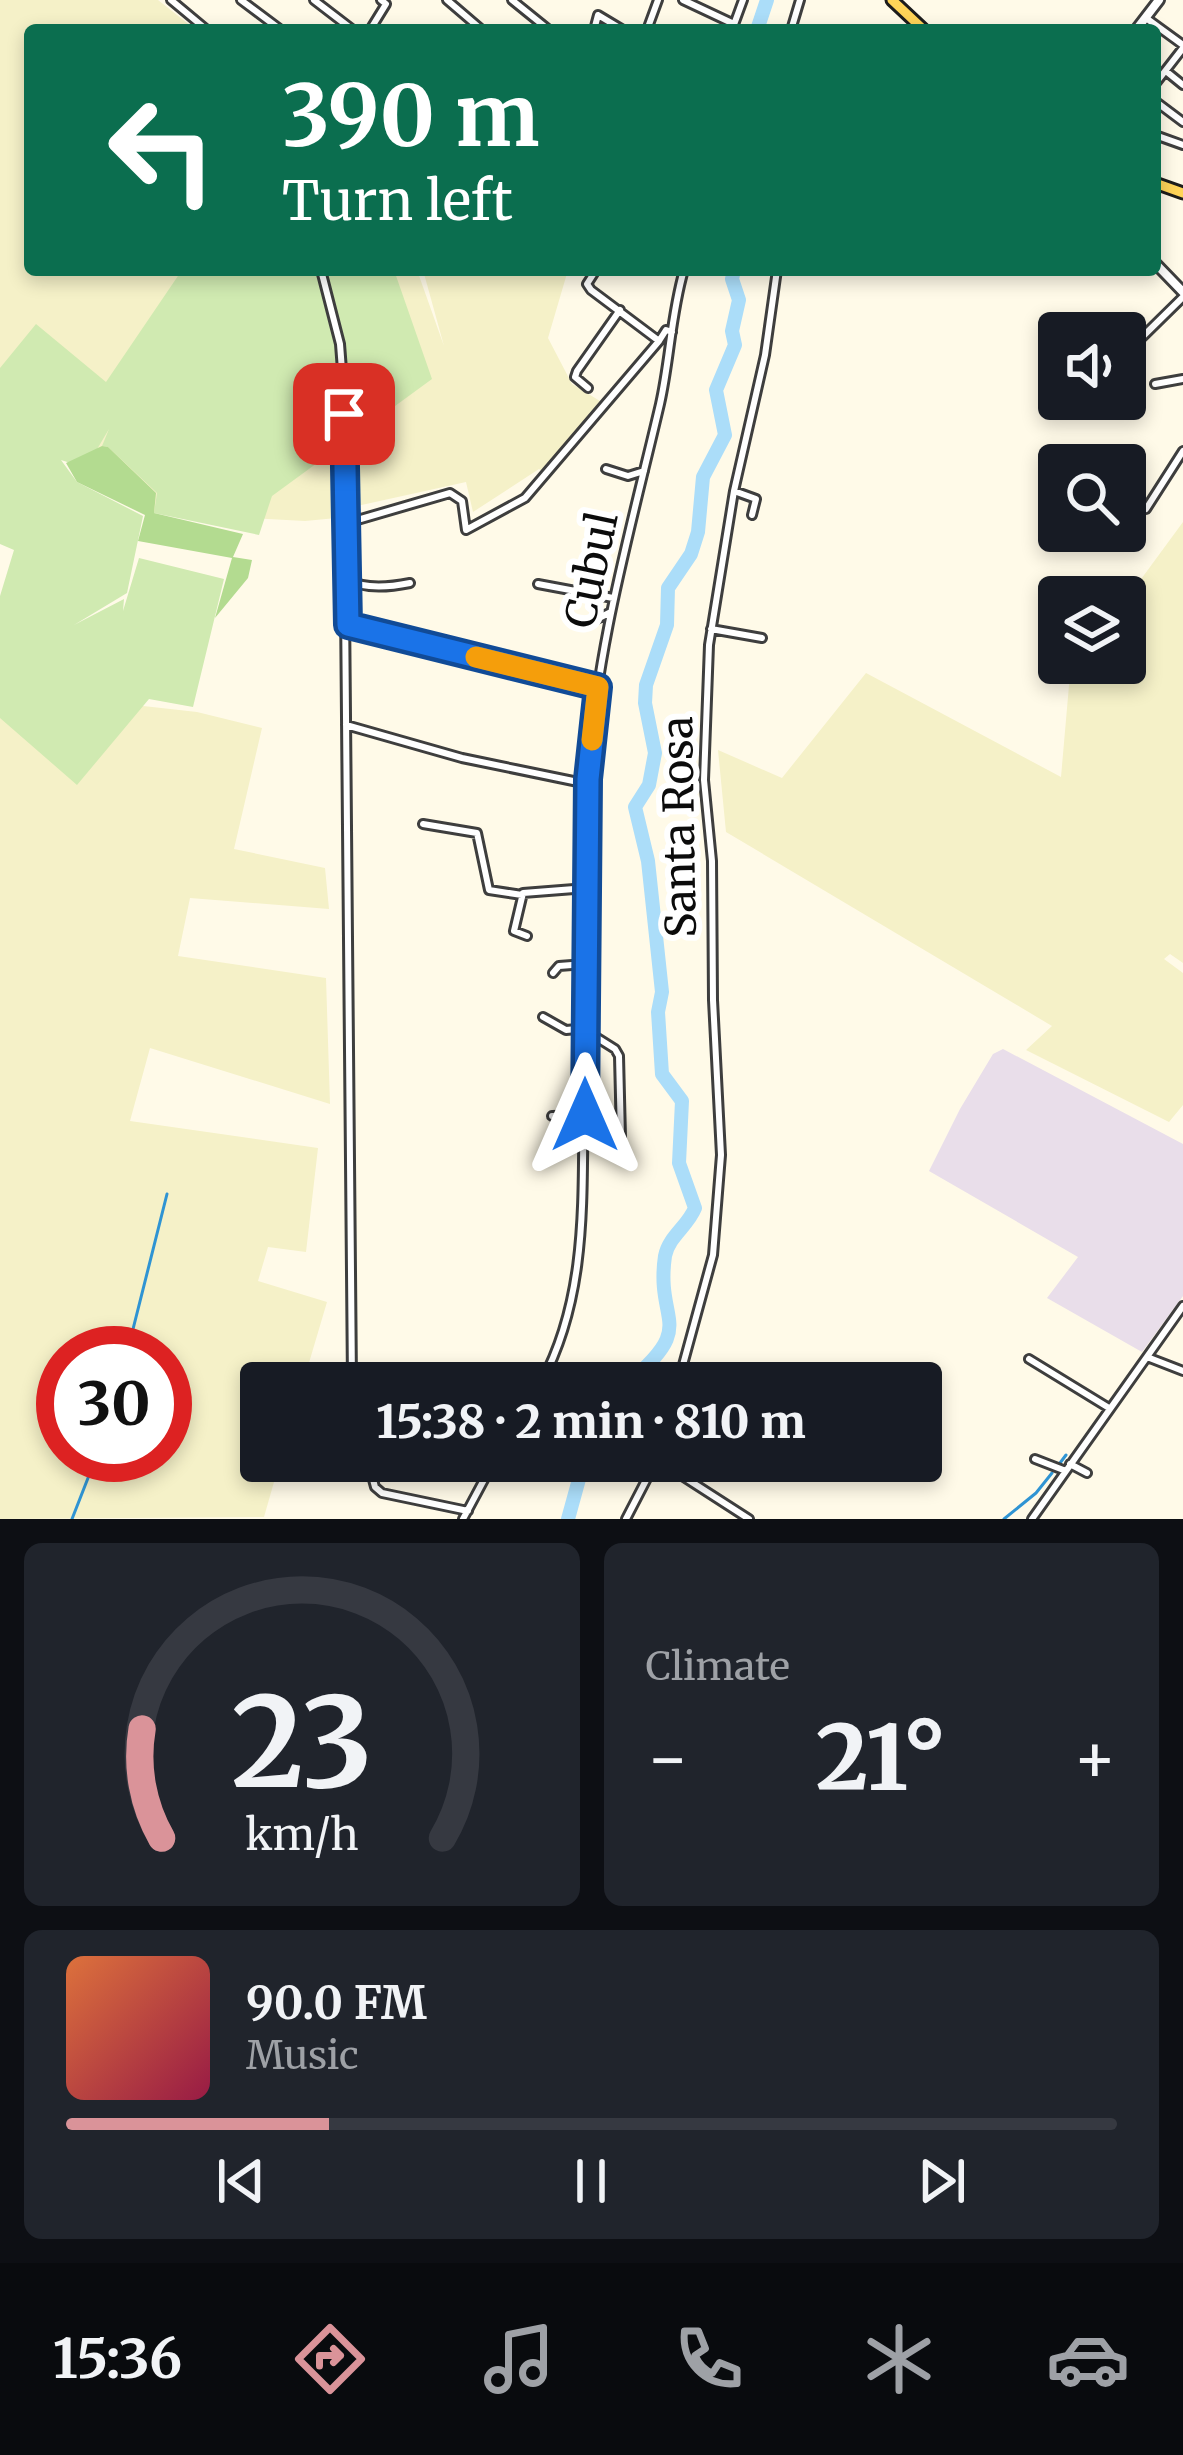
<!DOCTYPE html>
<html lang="en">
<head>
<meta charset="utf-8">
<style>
	:root { --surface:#171b24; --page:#20242c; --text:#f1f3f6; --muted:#9ea1a6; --line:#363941; --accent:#da9399 }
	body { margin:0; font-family:Merriweather,serif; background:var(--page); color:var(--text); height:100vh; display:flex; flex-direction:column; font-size:45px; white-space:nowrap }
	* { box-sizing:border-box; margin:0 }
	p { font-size:39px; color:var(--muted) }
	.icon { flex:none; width:66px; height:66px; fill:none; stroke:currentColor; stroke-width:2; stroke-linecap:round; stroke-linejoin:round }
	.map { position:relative; height:1519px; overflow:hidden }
	.details { display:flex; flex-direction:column; gap:24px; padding:24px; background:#0d0f14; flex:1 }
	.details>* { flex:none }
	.top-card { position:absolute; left:24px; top:24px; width:1137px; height:252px; border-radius:12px; box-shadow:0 6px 18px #0003; background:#0b6e4f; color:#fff; overflow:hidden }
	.tools { position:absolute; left:1038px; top:312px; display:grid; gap:24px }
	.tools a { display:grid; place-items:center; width:108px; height:108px; border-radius:12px; background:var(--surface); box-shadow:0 6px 18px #0003; font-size:60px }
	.speed { position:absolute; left:36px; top:1326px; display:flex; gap:24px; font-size:60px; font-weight:700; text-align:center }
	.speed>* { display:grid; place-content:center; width:156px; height:156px; border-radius:50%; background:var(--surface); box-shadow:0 6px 18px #0003; line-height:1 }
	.speed .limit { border:18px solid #d22; background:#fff; color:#111 }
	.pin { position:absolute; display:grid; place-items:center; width:102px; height:102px; color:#fff; margin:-51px; border-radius:24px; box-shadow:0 6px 18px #0006 }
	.me { position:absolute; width:132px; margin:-66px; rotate:0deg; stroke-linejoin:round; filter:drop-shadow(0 0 9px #0008) }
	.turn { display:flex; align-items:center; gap:42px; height:252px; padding:0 60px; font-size:54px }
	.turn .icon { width:156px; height:156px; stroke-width:2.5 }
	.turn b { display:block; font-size:84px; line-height:102px }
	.big { font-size:90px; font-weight:800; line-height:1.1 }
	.details .widget { flex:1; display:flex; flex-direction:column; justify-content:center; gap:18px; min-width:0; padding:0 42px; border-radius:18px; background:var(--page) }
	.details .dial { align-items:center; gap:0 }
	.dial svg { height:312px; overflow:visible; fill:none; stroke:var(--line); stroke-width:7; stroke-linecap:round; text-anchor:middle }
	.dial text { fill:var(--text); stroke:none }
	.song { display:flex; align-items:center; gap:36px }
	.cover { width:144px; height:144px; border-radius:18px; background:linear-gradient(135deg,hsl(20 70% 55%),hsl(340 70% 35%)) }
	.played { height:12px; border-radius:6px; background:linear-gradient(90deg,var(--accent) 25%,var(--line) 25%) }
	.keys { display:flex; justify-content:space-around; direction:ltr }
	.heat { display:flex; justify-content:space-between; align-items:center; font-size:66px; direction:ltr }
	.details .tiles { flex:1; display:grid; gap:24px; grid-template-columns:1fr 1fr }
	.widget:last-child { grid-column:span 2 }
	.trip { position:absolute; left:240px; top:1362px; width:702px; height:120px; border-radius:12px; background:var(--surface); box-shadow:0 6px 18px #0003; font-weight:800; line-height:120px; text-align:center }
	.menu { display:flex; height:192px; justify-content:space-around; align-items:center; background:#090b0e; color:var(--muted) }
	.menu .icon { width:84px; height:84px }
	.menu .current { color:var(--accent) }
	.menu b { font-size:54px; color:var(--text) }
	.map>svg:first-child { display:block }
</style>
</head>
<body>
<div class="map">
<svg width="1183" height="1519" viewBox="0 0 1183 1519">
	<rect width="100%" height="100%" fill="#fffae8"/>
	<!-- industrial -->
	<path fill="#e9deea" d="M1003,1049L1183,1144V1296L1142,1352L1047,1298L1078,1257L929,1171L960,1109L993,1054Z"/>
	<!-- farmland -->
	<path fill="#f5f1c8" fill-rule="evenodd" d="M0,0H158L196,30H30V270H417L444,346L423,270H568L548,338L572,384L600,401L545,473L539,469L473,512L466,482L357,506L349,468L347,517L305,521L154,513L43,441L0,436Z
		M1183,522V963L1170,954L1164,959L1183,973V1105L1169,1122L1026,1050L1052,1026L726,832L718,750L782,778L866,673L1061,777L1070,674L1079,663H1125V601Z
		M0,690L197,712L262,728L234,849L325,868L329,909L190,898L178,956L326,978L330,1104L150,1048L130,1121L318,1148L306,1252L268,1247L258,1281L327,1302L303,1383H261V1461H280L264,1517L0,1519ZM63,1353H165V1455H63Z"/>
	<!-- green -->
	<path fill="#d0eab1" d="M394,270L432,379L272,496L259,535L154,513L157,493L108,447L102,446L109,429L86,468L61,460L77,482L143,516L127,593L74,625L124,599L123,611L139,558L224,579L193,707L149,699L77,785L0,718V596L14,550L0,544V368L36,324L106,382L182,270Z"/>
	<!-- forest -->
	<path fill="#b3db90" d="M102,446L108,447L156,493L154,513L243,534L233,557L252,560L248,578L215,618L232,558L138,541L145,515L77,482L66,463Z"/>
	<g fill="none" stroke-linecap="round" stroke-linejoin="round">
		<!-- stream -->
		<path stroke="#2f94d3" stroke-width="3" d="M127,1353L167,1194
			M1060,1463L1066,1455
			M72,1519L97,1455
			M1004,1519L1036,1493L1052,1473"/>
		<!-- river -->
		<path stroke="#abddf9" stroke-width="14" d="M757,30L767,0
			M628,1383C699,1323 655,1325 665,1256C669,1236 688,1226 695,1208L679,1163L682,1101L662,1074L658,1012L662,992L648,861L635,807L649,785L655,753L645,703L646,685L667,625L668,588L691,554L698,532L703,477L725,435L716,390L735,345L732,331L739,300L732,279L734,270
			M568,1519L584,1461"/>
		<!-- minor casing -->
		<g stroke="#3e3e3e" stroke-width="12">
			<path id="minor" d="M171,0L207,30
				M241,0L281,30
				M314,0L353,30
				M447,0L482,30
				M512,0L549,30
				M683,0L734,24
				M1146,18L1183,45
				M370,30L386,4L381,0
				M594,30L598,15L623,30
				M647,30L658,0
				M732,30L743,0
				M791,30L800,0
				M1167,72L1183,85
				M1155,84L1183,48
				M1155,101L1183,122
				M1155,135L1183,145
				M321,270L340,344L343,383L352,1383
				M596,270L587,284L591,290L659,341L666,330L672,332
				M1125,354L1183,297
				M1155,384L1183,379
				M588,388L575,377L577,371L620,310
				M606,469L628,476L644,471
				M734,491L756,499L752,515
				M1146,509L1183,451
				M347,523L450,493L462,501L466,530L525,498L659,341
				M348,579C364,590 390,587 410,583
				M538,584L613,598
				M589,623L611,612
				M348,625L598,687
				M711,629L762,638
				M346,725L462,758L583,783L588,779
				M423,824L477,833L489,890L522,895
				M527,936L514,931L523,893L587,888
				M553,973L559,966L585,964
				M543,1017L566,1030L588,1028
				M588,1032L615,1049L619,1056L621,1138
				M552,1116L585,1115
				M1147,1357L1183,1371
				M1029,1359L1109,1408
				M541,1383C595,1283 579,1171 585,1062C590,968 583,874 588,780C595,652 631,528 660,404C670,360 671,314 684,270
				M678,1383L713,1255L721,1155L713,1000L712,861L704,780L709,645L734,491L765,355L777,270
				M1035,1459L1066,1471
				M368,1461L375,1487L382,1493L468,1511
				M659,1461L749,1519
				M1070,1464L1087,1473
				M463,1519L494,1461
				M626,1519L656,1461
				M1032,1519L1183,1306"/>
		</g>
		<!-- tertiary casing -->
		<g stroke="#3e3e3e" stroke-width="14">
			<path id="tertiary" d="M1136,30L1159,0
				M1155,263L1183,292"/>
		</g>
		<!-- primary casing -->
		<g stroke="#1c1c1c" stroke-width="15">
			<path id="primary" d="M892,0L924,30
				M1155,183L1183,193"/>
		</g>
		<!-- minor -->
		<use href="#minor" stroke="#fff" stroke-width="6"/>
		<!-- tertiary -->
		<use href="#tertiary" stroke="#fff" stroke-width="8"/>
		<!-- primary -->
		<use href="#primary" stroke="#ffd458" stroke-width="9"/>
	</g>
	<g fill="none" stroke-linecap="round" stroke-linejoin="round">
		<!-- route casing -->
		<g stroke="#114b97" stroke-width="30">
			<path id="route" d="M344,414L348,625L598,687L588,779L585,1115"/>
		</g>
		<!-- route -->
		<use href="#route" stroke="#1a73e8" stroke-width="21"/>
		<!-- slow -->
		<path stroke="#f59e0b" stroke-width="21" d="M476,657L598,687L592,740"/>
	</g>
	<g text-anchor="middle" stroke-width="12" stroke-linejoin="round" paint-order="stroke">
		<!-- street labels -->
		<g font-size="42" fill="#0b0b0b" stroke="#fff">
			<text transform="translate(591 570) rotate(-78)" y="15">Cubul</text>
			<text transform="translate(679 827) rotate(-91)" y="15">Santa Rosa</text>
		</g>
	</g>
</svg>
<div class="tools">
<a><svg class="icon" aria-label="sound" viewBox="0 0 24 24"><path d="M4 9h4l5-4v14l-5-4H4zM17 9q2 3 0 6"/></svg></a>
<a><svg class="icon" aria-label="search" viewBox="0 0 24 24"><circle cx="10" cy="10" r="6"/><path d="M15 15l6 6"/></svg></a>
<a><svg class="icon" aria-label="layers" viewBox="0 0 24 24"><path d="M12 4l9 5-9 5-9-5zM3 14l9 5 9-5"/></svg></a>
</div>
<div class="speed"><div class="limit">30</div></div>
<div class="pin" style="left:344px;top:414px;background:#d93025"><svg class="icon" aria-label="arrive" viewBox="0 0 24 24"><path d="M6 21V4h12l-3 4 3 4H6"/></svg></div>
<svg class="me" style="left:585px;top:1115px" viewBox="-20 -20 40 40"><path d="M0-17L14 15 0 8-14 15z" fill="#1a73e8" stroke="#fff" stroke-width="4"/></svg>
<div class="trip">15:38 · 2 min · 810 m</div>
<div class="top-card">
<div class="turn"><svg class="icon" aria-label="left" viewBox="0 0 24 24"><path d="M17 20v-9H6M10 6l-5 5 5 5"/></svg><div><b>390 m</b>Turn left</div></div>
</div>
</div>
<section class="details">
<div class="tiles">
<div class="widget dial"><svg viewBox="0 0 100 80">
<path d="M14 69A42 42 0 1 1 86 69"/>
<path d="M14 69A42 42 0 0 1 9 41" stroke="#da9399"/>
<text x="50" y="56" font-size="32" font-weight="700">23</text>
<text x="50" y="72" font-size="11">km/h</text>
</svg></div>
<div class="widget"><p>Climate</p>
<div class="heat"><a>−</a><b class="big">21°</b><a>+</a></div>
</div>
<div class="widget">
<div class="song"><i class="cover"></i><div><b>90.0 FM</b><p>Music</p></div></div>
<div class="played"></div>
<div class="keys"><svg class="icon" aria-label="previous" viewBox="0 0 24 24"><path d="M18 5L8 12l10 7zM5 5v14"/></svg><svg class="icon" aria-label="pause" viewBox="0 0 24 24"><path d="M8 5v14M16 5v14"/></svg><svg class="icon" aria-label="next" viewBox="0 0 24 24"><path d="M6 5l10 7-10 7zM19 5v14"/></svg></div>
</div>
</div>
</section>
<nav class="menu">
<b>15:36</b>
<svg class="icon current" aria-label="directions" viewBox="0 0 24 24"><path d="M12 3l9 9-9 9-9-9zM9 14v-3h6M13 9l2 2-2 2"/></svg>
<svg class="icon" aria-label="music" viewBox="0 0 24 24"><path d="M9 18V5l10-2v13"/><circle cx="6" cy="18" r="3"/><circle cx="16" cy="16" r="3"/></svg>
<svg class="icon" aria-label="phone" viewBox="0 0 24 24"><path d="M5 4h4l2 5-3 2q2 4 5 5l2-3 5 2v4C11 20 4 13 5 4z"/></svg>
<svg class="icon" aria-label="climate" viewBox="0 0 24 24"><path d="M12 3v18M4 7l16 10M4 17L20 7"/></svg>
<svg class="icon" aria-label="car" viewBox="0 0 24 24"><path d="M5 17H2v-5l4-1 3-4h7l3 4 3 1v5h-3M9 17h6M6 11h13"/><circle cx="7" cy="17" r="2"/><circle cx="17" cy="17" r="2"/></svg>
</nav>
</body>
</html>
